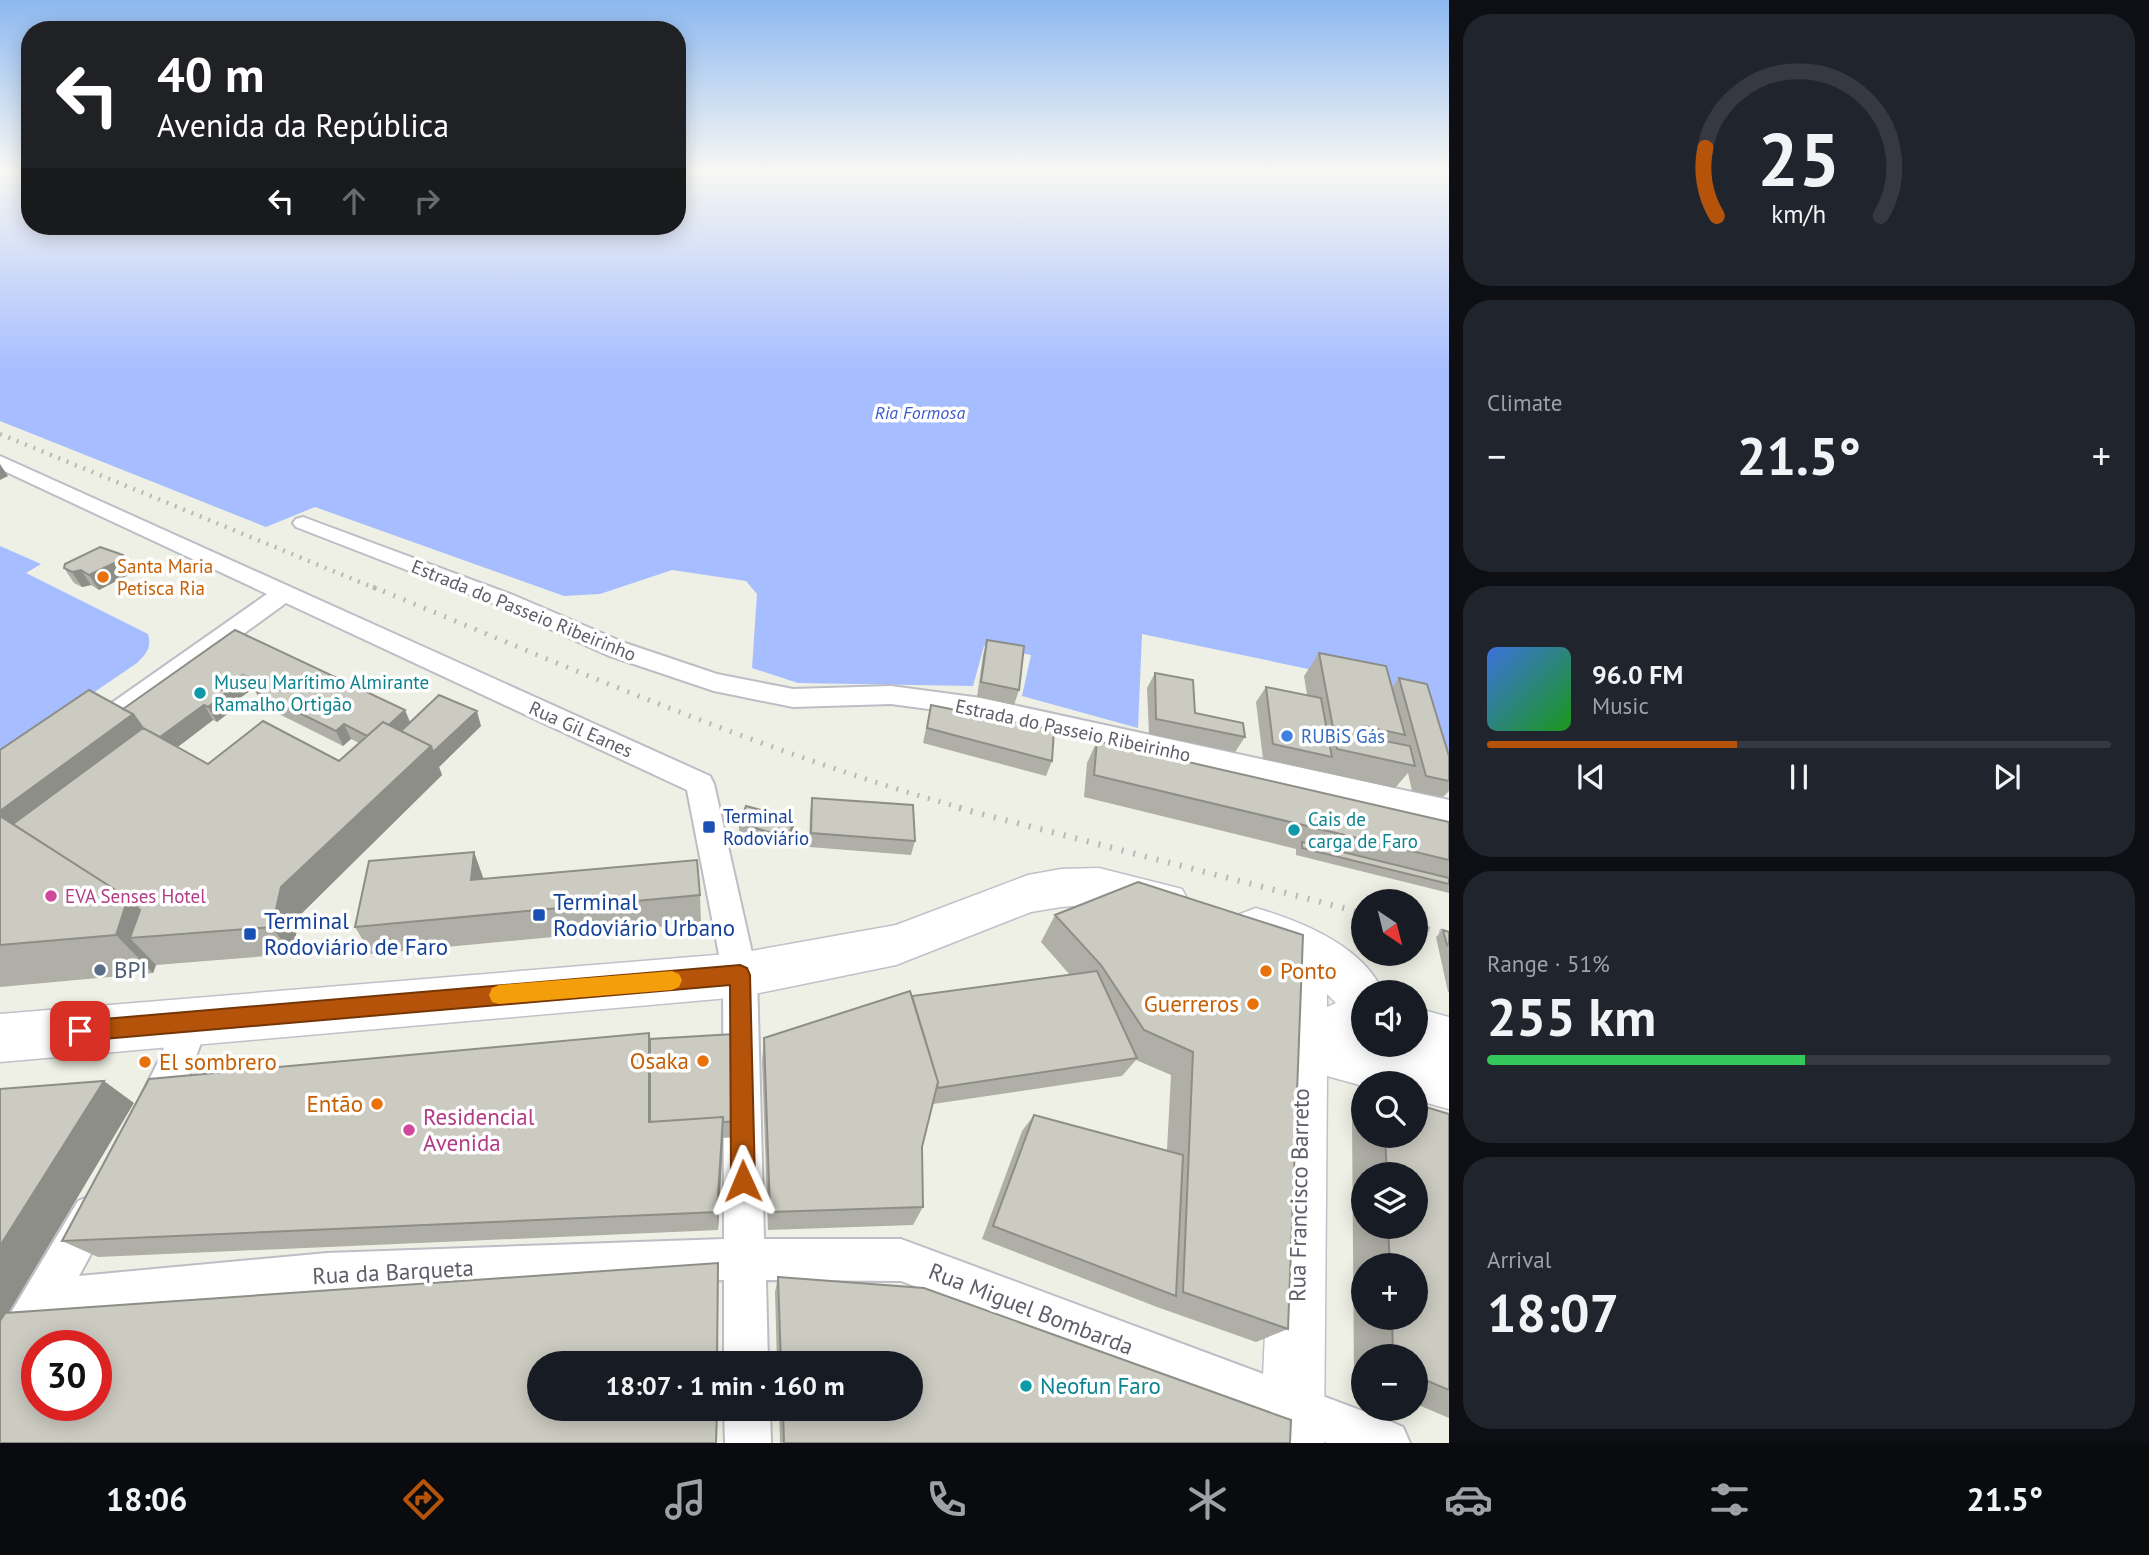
<!DOCTYPE html>
<html lang="en">
<head>
<meta charset="utf-8">
<style>
	:root { --surface:#171b24; --page:#20242c; --text:#f1f3f6; --muted:#9ea1a6; --line:#363941; --accent:#b45309 }
	body { margin:0; font-family:"PT Sans",sans-serif; background:var(--page); color:var(--text); height:100vh; display:flex; flex-direction:column; font-size:26px; white-space:nowrap }
	* { box-sizing:border-box; margin:0 }
	p { font-size:23px; color:var(--muted) }
	.icon { flex:none; width:38px; height:38px; fill:none; stroke:currentColor; stroke-width:2; stroke-linecap:round; stroke-linejoin:round }
	.map { position:relative; flex:1; overflow:hidden }
	.sheet { display:flex; flex-direction:column; gap:14px; padding:14px; background:#0d0f14; width:700px }
	.sheet>* { flex:none }
	.hud { position:absolute; left:21px; top:21px; width:665px; height:214px; border-radius:28px; box-shadow:0 4px 18px #0003; background:#202124; color:#fff; overflow:hidden }
	.needle { width:46px; rotate:145deg }
	.buttons { position:absolute; left:1351px; top:889px; display:grid; gap:14px }
	.buttons a { display:grid; place-items:center; width:77px; height:77px; border-radius:50%; background:var(--surface); box-shadow:0 4px 18px #0003; font-size:35px }
	.speed { position:absolute; left:21px; top:1330px; display:flex; gap:14px; font-size:35px; font-weight:700; text-align:center }
	.speed>* { display:grid; place-content:center; width:91px; height:91px; border-radius:50%; background:var(--surface); box-shadow:0 4px 18px #0003; line-height:1 }
	.speed .limit { border:10px solid #d22; background:#fff; color:#111 }
	.pin { position:absolute; display:grid; place-items:center; width:60px; height:60px; color:#fff; margin:-30px; border-radius:14px; box-shadow:0 4px 10px #0006 }
	.me { position:absolute; width:77px; margin:-38px; rotate:359deg; stroke-linejoin:round; filter:drop-shadow(0 0 5px #0008) }
	.turn { display:flex; align-items:center; gap:24px; height:147px; padding:0 21px; font-size:32px }
	.turn .icon { width:91px; height:91px; stroke-width:2.5 }
	.turn b { display:block; font-size:49px; line-height:60px }
	.lanes { display:flex; align-items:center; height:66px; padding:0 21px; background:#0003; justify-content:center; gap:35px; direction:ltr }
	.lanes .off { opacity:.35 }
	.big { font-size:52px; font-weight:800; line-height:1.1 }
	.sheet .card { flex:1; display:flex; flex-direction:column; justify-content:center; gap:10px; min-width:0; padding:0 24px; border-radius:28px; background:var(--page) }
	.sheet .dial { align-items:center; gap:0 }
	.dial svg { height:182px; overflow:visible; fill:none; stroke:var(--line); stroke-width:7; stroke-linecap:round; text-anchor:middle }
	.dial text { fill:var(--text); stroke:none }
	.song { display:flex; align-items:center; gap:21px }
	.cover { width:84px; height:84px; border-radius:10px; background:linear-gradient(135deg,hsl(220 70% 55%),hsl(120 70% 35%)) }
	.played { height:7px; border-radius:4px; background:linear-gradient(90deg,var(--accent) 40%,var(--line) 40%) }
	.keys { display:flex; justify-content:space-around; direction:ltr }
	.heat { display:flex; justify-content:space-between; align-items:center; font-size:38px; direction:ltr }
	.charge { height:10px; border-radius:5px; background:linear-gradient(90deg,#34c759 51%,var(--line) 0) }
	.trip { position:absolute; left:527px; top:1351px; width:396px; height:70px; border-radius:35px; background:var(--surface); box-shadow:0 4px 18px #0003; font-weight:800; line-height:70px; text-align:center }
	.tabs { display:flex; height:112px; justify-content:space-around; align-items:center; background:#090b0e; color:var(--muted) }
	.tabs .icon { width:49px; height:49px }
	.tabs .selected { color:var(--accent) }
	.tabs b { font-size:32px; color:var(--text) }
	main { display:flex; flex:1; min-height:0 }
	.map>svg:first-child { display:block }
</style>
</head>
<body>
<main>
<div class="map">
<svg width="1449" height="1443" viewBox="0 0 1449 1443">
	<rect width="100%" height="100%" fill="#eff0e5"/>
	<!-- water -->
	<path fill="#a6bdff" d="M0,170H30V226H677V170H1449V790L1418,692L1142,634L1138,728L1022,696L1031,655L984,646L973,686L798,683L752,668L757,594L746,581L672,570L600,594L564,596L315,507L266,527L0,421Z
		M0,546L41,564L26,573L148,634C152,648 146,654 137,663L2,755L0,766Z"/>
	<g fill="none" stroke-linecap="round" stroke-linejoin="round">
		<!-- street casing -->
		<g stroke="#bdbdc5" stroke-width="4">
			<path id="street" d="M0,456L710,776L714,784L757,975L764,1239H901L1387,1420L1403,1427L1410,1443H1327L901,1281L766,1280L768,1363H724V1280L327,1295L54,1321L40,1346H37V1351L16,1389L0,1395V1331L78,1201L92,1195L106,1201L112,1215L79,1276L327,1253L724,1239L723,975L687,790L286,603L104,735L95,738L86,735L82,728L86,721L267,594L0,469Z
				M303,517L513,595L625,643L717,674L793,689L891,686L981,698L1449,800V822L981,716L891,704L793,707L714,691L607,655L497,605L296,527L293,523L296,519Z
				M192,1004L204,1009L209,1021L186,1084L166,1121L153,1126L140,1121L135,1108L159,1060L180,1009Z
				M724,1409H770L771,1443H725Z"/>
		</g>
		<!-- secondary casing -->
		<g stroke="#bfc0c9" stroke-width="3">
			<path id="secondary" d="M1099,868L1182,889L1189,902L1182,915L1167,921L1099,904L1061,907L1031,912L896,965L740,997L0,1062V1014L740,953L896,925L1028,875L1061,869Z
				M1256,908C1300,921 1363,946 1383,992H1363V1045H1416V1008L1449,1017V1109L1416,1100V1083H1363V1086L1327,1076L1324,1443H1260L1282,958L1240,942L1234,928L1240,914ZM1327,994L1336,1003L1327,1007Z"/>
		</g>
		<!-- street -->
		<use href="#street" fill="#fff" fill-rule="evenodd"/>
		<!-- secondary -->
		<use href="#secondary" fill="#fff" fill-rule="evenodd"/>
		<!-- rail-far2 -->
		<path stroke="#b8b8ba" stroke-width="4.5" stroke-dasharray="2 7" stroke-linecap="butt" d="M0,434L377,589"/>
		<!-- rail-far1 -->
		<path stroke="#b8b8ba" stroke-width="5" stroke-dasharray="2 9" stroke-linecap="butt" d="M373,587C568,667 761,752 965,809"/>
		<!-- rail -->
		<path stroke="#b8b8ba" stroke-width="6" stroke-dasharray="2 10" stroke-linecap="butt" d="M959,808L1363,913
			M1416,926L1449,934"/>
	</g>
	<!-- wall -->
	<path fill="#afafa7" fill-rule="evenodd" d="M123,555L132,569V573L99,590L91,585L82,587L74,583L64,568Z
		M235,630L405,710L410,722L481,726L439,767L442,775L300,915L292,954L156,965L153,973L0,987V750L123,709ZM251,690L255,691L263,706L343,746L351,739L359,743L339,761L208,764L177,747L213,720L217,722L236,707L233,703Z
		M987,640L1019,690L1014,705L977,697L983,655Z
		M1319,653L1392,687L1399,678L1449,756V791L1443,797L1412,791L1408,773L1395,788L1263,759L1256,702L1266,687L1307,695L1304,676Z
		M1155,673L1195,713L1245,737L1235,752L1149,734L1147,688Z
		M931,705L1052,761L1046,776L923,743Z
		M1097,741L1449,822V893L1296,855V849L1084,797L1087,763Z
		M812,798L915,841L911,855L809,847L810,813Z
		M794,819V826L787,845L739,831V823Z
		M474,852L483,879L700,895L701,923L371,954L355,927Z
		M1138,882L1288,1329L1256,1342L1157,1307L982,1239L1022,1131L1034,1115L1167,1150L1171,1075L1136,1060L1122,1076L933,1104L922,1147L923,1207L913,1225L768,1230L762,1061L764,1038L912,996L1070,975L1041,942L1055,915Z
		M1443,930L1449,932V992H1448L1436,937Z
		M650,1039L740,1121L739,1137L723,1138L718,1230L98,1257L62,1241Z
		M1363,1109V1136H1416L1449,1114V1418L1416,1404V1356H1363V1381L1354,1378L1352,1117ZM1363,1174H1416V1227H1363ZM1363,1265H1416V1318H1363Z
		M778,1277L1290,1443H780L779,1409H910V1363H777L775,1292Z"/>
	<!-- shaded-wall -->
	<path fill="#8e8e88" d="M0,464L8,476L0,480Z
		M123,555L132,569V573L99,590L89,575Z
		M81,570L91,585L82,587L72,572Z
		M243,675L251,690L233,703L236,707L217,722L208,707L222,690Z
		M204,705L213,720L45,849L0,817V811L133,714Z
		M405,710L411,725L393,738L373,739Z
		M477,711L481,726L439,767L442,775L300,915L292,954L272,927L281,887L431,746Z
		M344,724L351,739L343,746L336,731Z
		M794,819V826L787,845L788,838Z
		M474,852L484,880H471Z
		M128,898L163,936L130,938L156,965L153,973L116,935Z
		M104,1081L134,1103L0,1327V1246Z
		M723,1117V1138L718,1230L717,1212Z"/>
	<!-- building -->
	<path fill="#cbcbc2" stroke="#8e8e88" stroke-width="2" fill-rule="evenodd" d="M100,547L123,555V559L89,575L81,570L72,572L64,568L65,564Z
		M235,630L405,710L389,725L383,722L367,736L344,724L336,731L255,691L263,684L243,675L222,690L227,692L208,707L204,705L160,737L143,728L133,714L123,709Z
		M987,640L1024,646L1019,690L981,682Z
		M1319,653L1386,666L1405,735L1363,726L1365,737L1410,746L1415,766L1337,749Z
		M1155,673L1193,680L1195,713L1243,723L1245,737L1156,719Z
		M1399,678L1427,684L1449,756V781L1426,776Z
		M1266,687L1321,698L1332,757L1273,744Z
		M89,690L133,714L0,811V750Z
		M439,695L477,711L433,752L431,746L401,731Z
		M931,705L1054,730L1052,761L927,728Z
		M263,721L339,761L383,722L431,746L281,887L272,927L130,938L140,910L128,898L13,824L143,728L208,764Z
		M1097,741L1449,822V860L1094,775Z
		M812,798L913,805L915,841L811,833Z
		M746,806L794,819L788,838L739,823Z
		M0,816L128,898L116,935L0,945Z
		M1302,842L1449,878V884L1302,848Z
		M474,852L471,880L697,860L700,895L355,927L369,861Z
		M1138,882L1303,935L1288,1329L1183,1292L1193,1052L1144,1030L1101,965L1055,915Z
		M1443,930L1449,932V943L1447,945Z
		M1097,971L1137,1058L937,1088L938,1082L912,996Z
		M910,991L938,1082L922,1147L923,1207L770,1212L764,1038Z
		M649,1033V1122L723,1117L717,1212L62,1241L149,1079Z
		M734,1034L740,1121L723,1122V1117L650,1122V1039Z
		M104,1081L0,1246V1089Z
		M1416,1104L1449,1114V1390L1416,1376V1356H1393L1392,1318H1416V1265H1390L1388,1227H1416V1174H1387L1385,1136H1416Z
		M1034,1115L1183,1155L1176,1296L993,1226Z
		M718,1263L717,1363H539V1409H717L716,1443H0V1321L5,1313ZM37,1346H96V1405H37Z
		M778,1277L924,1288L1291,1420L1290,1443H784L783,1409H910V1363H781Z"/>
	<!-- sky -->
	<linearGradient id="sky" x2="0" y2="1"><stop stop-color="#8db8f1"/><stop offset="0.46" stop-color="#f8f8f3"/><stop offset="1" stop-color="#f8f8f3" stop-opacity="0"/></linearGradient>
	<rect width="1449" height="372" fill="url(#sky)"/>
	<!-- route -->
	<path fill="#b45309" stroke="#753606" stroke-width="2" d="M740,965L747,968L750,975L755,1181L751,1189L743,1193L735,1189L731,1181L730,985L80,1041L72,1038L69,1031L72,1024L80,1021Z"/>
	<!-- slow -->
	<path fill="#f59e0b" d="M672,971L679,974L682,980L679,987L672,990L499,1004L492,1002L489,995L492,988L499,985Z"/>
	<!-- markers -->
	<g fill="#e8710a" stroke="#fff" stroke-width="2.5">
		<circle cx="103" cy="577" r="7"/>
		<circle cx="1266" cy="971" r="7"/>
		<circle cx="1253" cy="1004" r="7"/>
		<circle cx="703" cy="1061" r="7"/>
		<circle cx="145" cy="1062" r="7"/>
		<circle cx="377" cy="1104" r="7"/>
	</g>
	<g fill="#0f9aa8" stroke="#fff" stroke-width="2.5">
		<circle cx="200" cy="693" r="7"/>
		<circle cx="1294" cy="830" r="7"/>
		<circle cx="1026" cy="1386" r="7"/>
	</g>
	<circle fill="#3f7fe0" stroke="#fff" stroke-width="2.5" cx="1287" cy="736" r="7"/>
	<g fill="#1a4fb4" stroke="#fff" stroke-width="2.5">
		<rect x="702" y="820" width="14" height="14" rx="3.5"/>
		<rect x="532" y="908" width="14" height="14" rx="3.5"/>
		<rect x="243" y="927" width="14" height="14" rx="3.5"/>
	</g>
	<g fill="#d1479c" stroke="#fff" stroke-width="2.5">
		<circle cx="51" cy="896" r="7"/>
		<circle cx="409" cy="1130" r="7"/>
	</g>
	<circle fill="#5c6f8a" stroke="#fff" stroke-width="2.5" cx="100" cy="970" r="7"/>
	<g text-anchor="middle" stroke-width="7" stroke-linejoin="round" paint-order="stroke">
		<!-- far-water labels -->
		<g font-size="18" font-style="italic" fill="#3e59cd" stroke="#fff">
			<text x="920" y="419">Ria Formosa</text>
		</g>
		<!-- food labels -->
		<g font-size="19" fill="#c56008" stroke="#fff" text-anchor="start">
			<text x="117" y="573">Santa Maria<tspan x="117" dy="22">Petisca Ria</tspan></text>
		</g>
		<!-- street labels -->
		<g font-size="19" fill="#5d5e67" stroke="#fff">
			<text transform="translate(524 610) rotate(22)" y="7">Estrada do Passeio Ribeirinho</text>
			<text transform="translate(581 729) rotate(24)" y="7">Rua Gil Eanes</text>
			<text transform="translate(1073 730) rotate(12)" y="7">Estrada do Passeio Ribeirinho</text>
		</g>
		<!-- culture labels -->
		<g font-size="19" fill="#0d838f" stroke="#fff" text-anchor="start">
			<text x="214" y="689">Museu Marítimo Almirante<tspan x="214" dy="22">Ramalho Ortigão</tspan></text>
			<text x="1308" y="826">Cais de<tspan x="1308" dy="22">carga de Faro</tspan></text>
		</g>
		<!-- shop labels -->
		<g font-size="19" fill="#366cbe" stroke="#fff" text-anchor="start">
			<text x="1301" y="743">RUBiS Gás</text>
		</g>
		<!-- transit labels -->
		<g font-size="19" fill="#164399" stroke="#fff" text-anchor="start">
			<text x="723" y="823">Terminal<tspan x="723" dy="22">Rodoviário</tspan></text>
		</g>
		<!-- hotel labels -->
		<g font-size="19" fill="#b23c85" stroke="#fff" text-anchor="start">
			<text x="65" y="903">EVA Senses Hotel</text>
		</g>
		<!-- near-transit labels -->
		<g font-size="23" fill="#164399" stroke="#fff" text-anchor="start">
			<text x="553" y="910">Terminal<tspan x="553" dy="26">Rodoviário Urbano</tspan></text>
			<text x="264" y="929">Terminal<tspan x="264" dy="26">Rodoviário de Faro</tspan></text>
		</g>
		<!-- near-service labels -->
		<g font-size="23" fill="#4e5e75" stroke="#fff" text-anchor="start">
			<text x="114" y="978">BPI</text>
		</g>
		<!-- near-food labels -->
		<g font-size="23" fill="#c56008" stroke="#fff" text-anchor="end">
			<text x="1280" y="979" text-anchor="start">Ponto</text>
			<text x="1239" y="1012">Guerreros</text>
			<text x="689" y="1069">Osaka</text>
			<text x="159" y="1070" text-anchor="start">El sombrero</text>
			<text x="363" y="1112">Então</text>
		</g>
		<!-- near-hotel labels -->
		<g font-size="23" fill="#b23c85" stroke="#fff" text-anchor="start">
			<text x="423" y="1125">Residencial<tspan x="423" dy="26">Avenida</tspan></text>
		</g>
		<!-- near-street labels -->
		<g font-size="23" fill="#5d5e67" stroke="#fff">
			<text transform="translate(1299 1195) rotate(-89)" y="8">Rua Francisco Barreto</text>
			<text transform="translate(393 1272) rotate(-3)" y="8">Rua da Barqueta</text>
			<text transform="translate(1031 1309) rotate(21)" y="8">Rua Miguel Bombarda</text>
		</g>
		<!-- near-culture labels -->
		<g font-size="23" fill="#0d838f" stroke="#fff" text-anchor="start">
			<text x="1040" y="1394">Neofun Faro</text>
		</g>
	</g>
</svg>
<div class="buttons">
<a><svg class="needle" viewBox="-14 -14 28 28"><path d="M0-13l5 13h-10z" fill="#e53935"/><path d="M0 13l5-13h-10z" fill="#9ea1a6"/></svg></a>
<a><svg class="icon" aria-label="sound" viewBox="0 0 24 24"><path d="M4 9h4l5-4v14l-5-4H4zM17 9q2 3 0 6"/></svg></a>
<a><svg class="icon" aria-label="search" viewBox="0 0 24 24"><circle cx="10" cy="10" r="6"/><path d="M15 15l6 6"/></svg></a>
<a><svg class="icon" aria-label="layers" viewBox="0 0 24 24"><path d="M12 4l9 5-9 5-9-5zM3 14l9 5 9-5"/></svg></a>
<a>+</a>
<a>−</a>
</div>
<div class="speed"><div class="limit">30</div></div>
<div class="pin" style="left:80px;top:1031px;background:#d93025"><svg class="icon" aria-label="arrive" viewBox="0 0 24 24"><path d="M6 21V4h12l-3 4 3 4H6"/></svg></div>
<svg class="me" style="left:743px;top:1181px" viewBox="-20 -20 40 40"><path d="M0-17L14 15 0 8-14 15z" fill="#b45309" stroke="#fff" stroke-width="4"/></svg>
<div class="trip">18:07 · 1 min · 160 m</div>
<div class="hud">
<div class="turn"><svg class="icon" aria-label="left" viewBox="0 0 24 24"><path d="M17 20v-9H6M10 6l-5 5 5 5"/></svg><div><b>40 m</b>Avenida da República</div></div>
<div class="lanes"><svg class="icon" aria-label="left" viewBox="0 0 24 24"><path d="M17 20v-9H6M10 6l-5 5 5 5"/></svg><svg class="icon off" aria-label="ahead" viewBox="0 0 24 24"><path d="M12 20V5M6 11l6-6 6 6"/></svg><svg class="icon off" aria-label="right" viewBox="0 0 24 24"><path d="M7 20v-9h11M14 6l5 5-5 5"/></svg></div>
</div>
</div>
<section class="sheet">
<div class="card dial"><svg viewBox="0 0 100 80">
<path d="M14 69A42 42 0 1 1 86 69"/>
<path d="M14 69A42 42 0 0 1 9 39" stroke="#b45309"/>
<text x="50" y="56" font-size="32" font-weight="700">25</text>
<text x="50" y="72" font-size="11">km/h</text>
</svg></div>
<div class="card"><p>Climate</p>
<div class="heat"><a>−</a><b class="big">21.5°</b><a>+</a></div>
</div>
<div class="card">
<div class="song"><i class="cover"></i><div><b>96.0 FM</b><p>Music</p></div></div>
<div class="played"></div>
<div class="keys"><svg class="icon" aria-label="previous" viewBox="0 0 24 24"><path d="M18 5L8 12l10 7zM5 5v14"/></svg><svg class="icon" aria-label="pause" viewBox="0 0 24 24"><path d="M8 5v14M16 5v14"/></svg><svg class="icon" aria-label="next" viewBox="0 0 24 24"><path d="M6 5l10 7-10 7zM19 5v14"/></svg></div>
</div>
<div class="card"><p>Range · 51%</p><b class="big">255 km</b><div class="charge"></div></div>
<div class="card"><p>Arrival</p><b class="big">18:07</b></div>
</section>
</main>
<nav class="tabs">
<b>18:06</b>
<svg class="icon selected" aria-label="directions" viewBox="0 0 24 24"><path d="M12 3l9 9-9 9-9-9zM9 14v-3h6M13 9l2 2-2 2"/></svg>
<svg class="icon" aria-label="music" viewBox="0 0 24 24"><path d="M9 18V5l10-2v13"/><circle cx="6" cy="18" r="3"/><circle cx="16" cy="16" r="3"/></svg>
<svg class="icon" aria-label="phone" viewBox="0 0 24 24"><path d="M5 4h4l2 5-3 2q2 4 5 5l2-3 5 2v4C11 20 4 13 5 4z"/></svg>
<svg class="icon" aria-label="climate" viewBox="0 0 24 24"><path d="M12 3v18M4 7l16 10M4 17L20 7"/></svg>
<svg class="icon" aria-label="car" viewBox="0 0 24 24"><path d="M5 17H2v-5l4-1 3-4h7l3 4 3 1v5h-3M9 17h6M6 11h13"/><circle cx="7" cy="17" r="2"/><circle cx="17" cy="17" r="2"/></svg>
<svg class="icon" aria-label="filters" viewBox="0 0 24 24"><path d="M4 7h16M4 17h16"/><circle cx="9" cy="7" r="2"/><circle cx="15" cy="17" r="2"/></svg>
<b>21.5°</b>
</nav>
</body>
</html>
